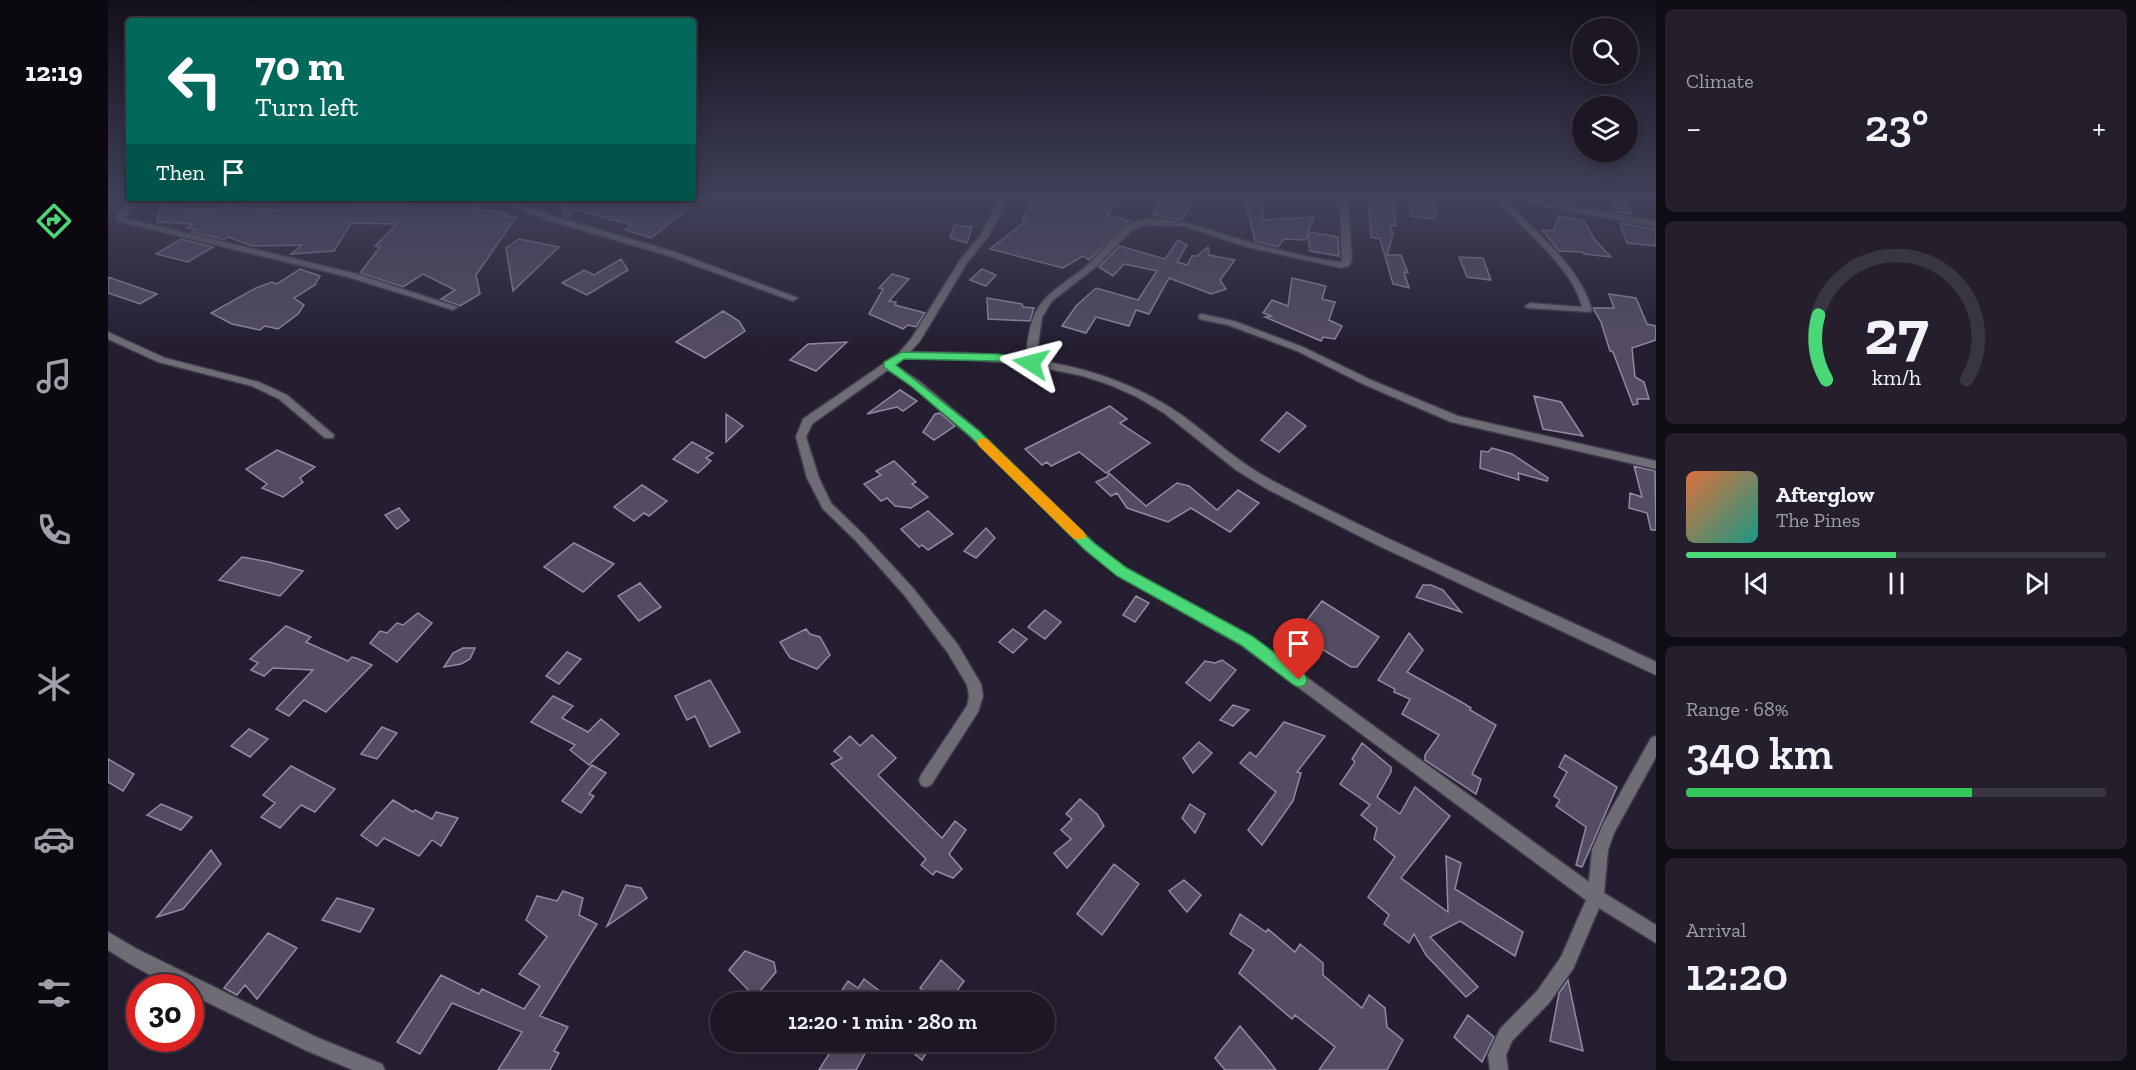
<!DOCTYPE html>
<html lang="en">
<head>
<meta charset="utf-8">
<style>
	:root { --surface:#1c1625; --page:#251f2d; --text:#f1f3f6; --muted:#a09fa7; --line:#3a3542; --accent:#4ad777 }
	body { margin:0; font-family:"Zilla Slab",serif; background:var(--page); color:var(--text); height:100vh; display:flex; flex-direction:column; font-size:22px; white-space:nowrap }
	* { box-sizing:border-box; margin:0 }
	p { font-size:20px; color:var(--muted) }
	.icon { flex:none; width:33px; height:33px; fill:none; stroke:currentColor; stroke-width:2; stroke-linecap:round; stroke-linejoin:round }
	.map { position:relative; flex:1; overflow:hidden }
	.panel { display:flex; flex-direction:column; gap:9px; padding:9px; background:#0f0c14; width:480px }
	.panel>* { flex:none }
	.guide { position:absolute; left:18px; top:18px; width:570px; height:183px; border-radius:6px; box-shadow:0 3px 15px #0003,0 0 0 2px var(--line); background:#00695c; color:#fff; overflow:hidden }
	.buttons { position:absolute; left:1464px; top:18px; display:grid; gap:12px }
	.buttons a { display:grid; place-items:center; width:66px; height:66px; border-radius:50%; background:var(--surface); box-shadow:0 3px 15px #0003,0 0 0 2px var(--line); font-size:30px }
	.speed { position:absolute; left:18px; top:974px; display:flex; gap:12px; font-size:30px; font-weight:700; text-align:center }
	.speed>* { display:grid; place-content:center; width:78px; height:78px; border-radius:50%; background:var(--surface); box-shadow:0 3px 15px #0003,0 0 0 2px var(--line); line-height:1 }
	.speed .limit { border:9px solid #d22; background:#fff; color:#111 }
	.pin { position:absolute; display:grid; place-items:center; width:51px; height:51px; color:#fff; margin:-62px -26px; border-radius:50% 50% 50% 0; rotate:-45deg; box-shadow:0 0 6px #0007 }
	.pin .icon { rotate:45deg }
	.me { position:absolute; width:66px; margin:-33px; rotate:279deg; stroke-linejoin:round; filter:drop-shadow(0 0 4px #0008) }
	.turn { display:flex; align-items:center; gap:21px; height:126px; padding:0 30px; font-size:27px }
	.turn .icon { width:78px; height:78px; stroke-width:2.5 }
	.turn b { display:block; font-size:42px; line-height:51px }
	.then { display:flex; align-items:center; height:57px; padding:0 30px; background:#0003; gap:12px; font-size:22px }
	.big { font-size:45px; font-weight:600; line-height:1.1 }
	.panel .tile { flex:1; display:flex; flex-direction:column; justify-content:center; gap:9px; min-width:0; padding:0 21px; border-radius:9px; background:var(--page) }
	.panel .dial { align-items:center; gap:0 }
	.dial svg { height:156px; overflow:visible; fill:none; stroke:var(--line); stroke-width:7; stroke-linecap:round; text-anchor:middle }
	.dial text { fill:var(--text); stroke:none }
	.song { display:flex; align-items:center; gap:18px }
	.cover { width:72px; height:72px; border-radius:9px; background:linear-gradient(135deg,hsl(20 70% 55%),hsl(170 70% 35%)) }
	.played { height:6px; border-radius:3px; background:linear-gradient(90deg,var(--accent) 50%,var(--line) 50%) }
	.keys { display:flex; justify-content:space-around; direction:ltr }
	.heat { display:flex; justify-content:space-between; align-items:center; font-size:33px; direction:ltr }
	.charge { height:9px; border-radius:4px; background:linear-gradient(90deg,#34c759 68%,var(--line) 0) }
	.trip { position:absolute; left:602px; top:992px; width:345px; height:60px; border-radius:30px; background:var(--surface); box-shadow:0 3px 15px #0003,0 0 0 2px var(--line); font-weight:600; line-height:60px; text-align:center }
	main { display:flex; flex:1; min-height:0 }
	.tabs { display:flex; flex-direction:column; width:108px; justify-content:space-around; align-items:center; background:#0b090f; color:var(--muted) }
	.tabs .icon { width:42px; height:42px }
	.tabs .active { color:var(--accent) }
	.tabs b { font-size:27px; color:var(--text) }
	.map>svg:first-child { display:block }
</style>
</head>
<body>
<main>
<nav class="tabs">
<b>12:19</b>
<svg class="icon active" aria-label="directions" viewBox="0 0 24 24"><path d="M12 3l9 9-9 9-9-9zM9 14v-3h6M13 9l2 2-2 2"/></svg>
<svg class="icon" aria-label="music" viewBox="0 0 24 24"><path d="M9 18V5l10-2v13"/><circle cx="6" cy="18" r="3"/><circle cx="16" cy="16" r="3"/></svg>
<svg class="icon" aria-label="phone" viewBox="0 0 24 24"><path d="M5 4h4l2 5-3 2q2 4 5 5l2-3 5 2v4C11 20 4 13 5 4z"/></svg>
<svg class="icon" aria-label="climate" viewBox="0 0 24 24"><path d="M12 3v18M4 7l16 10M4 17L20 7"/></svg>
<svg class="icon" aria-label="car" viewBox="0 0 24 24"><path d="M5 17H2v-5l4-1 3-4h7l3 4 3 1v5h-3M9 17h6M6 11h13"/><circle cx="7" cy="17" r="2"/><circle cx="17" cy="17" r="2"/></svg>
<svg class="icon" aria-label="filters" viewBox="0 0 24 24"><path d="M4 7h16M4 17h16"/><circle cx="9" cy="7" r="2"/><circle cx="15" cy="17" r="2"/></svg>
</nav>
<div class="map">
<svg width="1548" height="1070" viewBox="0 0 1548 1070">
	<rect width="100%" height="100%" fill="#251e31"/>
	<!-- building -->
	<path fill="#544c62" stroke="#928aa2" stroke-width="1.5" d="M182,198L247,199L243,204H300L309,198H332L374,203L367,210L386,211L385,212L400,213L397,216L408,217L368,275L372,294L352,306L333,299L347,290L315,274L295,287L252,273L272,247L267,246L289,224L243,223L226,251L183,254L194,245L144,246L120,237L116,240L84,232L88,229L79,228L85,224L49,222L53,205L60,202H65L71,208L102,209L122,202L127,207L173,210Z
		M441,198H586L578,207L581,208L543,238L517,230L524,225L468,210L458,217L454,206L441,203Z
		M927,198H1001L1011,202L999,215L1021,221L981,260L975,256L955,268L882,249L918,221L914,220Z
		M1052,198H1070L1085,204L1073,220L1045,215Z
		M1260,198L1272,202L1274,198L1285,201L1288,226L1282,225L1285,234L1279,255H1293L1300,273L1296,272L1301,288L1285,284L1272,239L1263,237Z
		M1504,198H1516L1524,214L1508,212Z
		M1137,199L1154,201L1155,220L1206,217L1200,232L1230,237L1231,256L1202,251L1200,234L1197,240L1176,239L1170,247L1147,241Z
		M1300,200L1328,205L1327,219L1303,216Z
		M1451,216L1476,221L1487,240L1503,257L1476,254L1474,252L1451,251L1434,230L1445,231Z
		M1512,223L1548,229V246L1519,243Z
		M846,225L864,227L859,243L842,238Z
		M73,239L105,247L80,262L48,254Z
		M411,239L451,247L405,291L398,248Z
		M1070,240L1079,245L1069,262L1079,265L1084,256H1089L1100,247L1101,255L1127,260L1112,280L1118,289L1103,294L1061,278L1041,314L1028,310L1021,326L988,317L978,333L954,326L968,306L988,288L1030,300L1049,271L1016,264L1005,276L991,267L1012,246L1057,259Z
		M1351,257L1375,258L1383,280L1359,277Z
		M513,259L520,270L479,295L454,283L476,270L486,275Z
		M192,269L212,276L207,285L186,298L196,305L190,314L170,329L157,326L152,330L124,324L103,313L148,288L164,282L169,284Z
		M874,269L888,275L878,286L862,280Z
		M784,274L801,279L781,301L788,302L787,305L817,313L808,327L800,325L795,329L761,314L775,289L771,288Z
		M0,277L49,294L32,304L0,293Z
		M1184,278L1218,286L1214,299L1227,302L1221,320L1234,326L1227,339L1215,337L1213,341L1157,317L1163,316L1155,313L1164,300L1180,306Z
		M1501,294L1528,298L1539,324L1548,326V340L1524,348L1527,377L1536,382L1541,399H1529L1530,404L1525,405L1505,352L1502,351L1493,322L1486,310L1485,308H1506Z
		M879,298L914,304L915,307L926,308L922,321L880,319Z
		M615,311L631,321L637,331L597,358L568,342Z
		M739,342L708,371L682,360L700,344Z
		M792,390L809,401L795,411L789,407L759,414Z
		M1426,396L1453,402L1475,436L1435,429Z
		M1002,406L1019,419L1012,423L1042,443L998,473L971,452L943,466L939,462L934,465L917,449Z
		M1179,412L1198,426L1171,452L1153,440Z
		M832,413L847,426L826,440L815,432L827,414Z
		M618,414L635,426L618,442Z
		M584,442L605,453L598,458L603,461L590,473L565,459Z
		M1384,448L1404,454L1440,478L1439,481L1410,473L1411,480L1372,468L1373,451L1380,452Z
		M169,450L207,467L192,478L195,482L175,497L154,488L159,484L138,469Z
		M786,461L808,482L804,484L820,497L803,508L787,506L779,498L773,501L756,484L773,475L768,471Z
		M1526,466L1547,471L1548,530H1543L1539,513L1521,508L1522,493L1534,497Z
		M1001,473L1038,506L1069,483L1081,486L1109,510L1130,490L1151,503L1122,532L1083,508L1060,522L1019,508L1009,493L1003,496L988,482L999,477Z
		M534,485L559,501L541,516L536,513L526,521L506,507Z
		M291,508L301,520L289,529L277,515Z
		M820,511L845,534L820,550L814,545L811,547L793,529Z
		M878,528L887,538L868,558L856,551Z
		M466,543L506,564L475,592L436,567Z
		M134,557L161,562L195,571L172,596L111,580Z
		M532,583L553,607L531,621L510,596Z
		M1315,585H1323L1335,590L1353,612L1308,597Z
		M1028,596L1041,603L1027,622L1015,615Z
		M1214,601L1271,637L1249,667H1243L1191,635L1201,622L1199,620Z
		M937,610L953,622L937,639L920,627Z
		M310,613L324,623L289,662L262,643L272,631L279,633L289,623L295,625Z
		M178,626L203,637L198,642L240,661L244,657L248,658L264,665L218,712L196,700L181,716L168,709L205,670L165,668L156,676L143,670L150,663L142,659Z
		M698,629L702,634L712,637L722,655L709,669L682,658L672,642Z
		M905,629L919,639L905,653L891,642Z
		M1301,633L1315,650L1299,672L1355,703L1363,708L1362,710L1388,725L1364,774L1373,779L1368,794L1317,760V755L1331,735L1294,714L1302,699L1286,692L1287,689L1270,680Z
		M355,648H367L362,659L353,664L336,667L345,653Z
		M459,652L473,659L451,684L438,676Z
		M1114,660L1128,670L1102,701L1078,683L1097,661L1107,663Z
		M602,680L632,732L602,747L587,716L579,720L567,696Z
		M445,696L465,706L454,718L480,732L493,719L511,734L481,765L462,750L467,745L423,722Z
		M1125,705L1141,710L1125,726L1112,720Z
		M1176,722L1217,736L1189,772L1193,773L1185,801L1154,845L1140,830L1168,792L1132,763L1142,752L1148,757Z
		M274,727L289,733L269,759L253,754Z
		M141,729L160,739L142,757L123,746Z
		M764,735L788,758L770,775L834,838L847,821L858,830L841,854L854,869L845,878L828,871L825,875L813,865L818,859L723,764L734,758L726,751L742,736L752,746Z
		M1091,742L1104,753L1085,773L1075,758Z
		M1254,743L1283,767V772L1269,797L1292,814L1307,787L1342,816L1293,878L1340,912L1338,856L1353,863L1347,889L1415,932L1407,956L1352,921L1322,937L1370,987L1358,997L1318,955L1306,934L1301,943L1276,924L1281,915L1260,897L1287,857L1266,839L1269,828L1253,815L1262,805L1232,784L1247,762L1244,759Z
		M1457,755L1509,787L1474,867L1468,865L1478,827L1448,806L1452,800L1446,796L1459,772L1451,767Z
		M0,759L26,774L15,791L0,782Z
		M484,765L498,773L481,794L486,796L473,813L454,801Z
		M183,766L227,789L207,812L193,805L172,828L153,817L167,803L155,795Z
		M972,799L989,814L996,826L959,868L946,853L963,839L953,830L964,819L958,814Z
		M285,800L305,812L307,810L324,819L328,812L350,818L333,846L324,840L311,856L276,838L269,846L253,835Z
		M53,804L84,817L73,830L39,815Z
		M1082,804L1097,814L1087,833L1074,818Z
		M103,850L113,864L75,909L49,917Z
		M1006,864L1031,884L994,935L969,914Z
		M1076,880L1093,895L1079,912L1061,891Z
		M518,885L533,888L539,898L499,926Z
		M455,891L475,898L471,915L489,924L432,1016L460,1027L446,1051L451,1053L442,1070H390L414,1032L344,1003L312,1054L289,1042L333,975L371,994L374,989L416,1009L432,986L411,974L439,937L418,920L429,896L449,901Z
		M229,898L266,909L252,932L214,920Z
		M1132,914L1158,932L1160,929L1187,952L1192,944L1215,963V975L1254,1008L1261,995L1277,1008L1279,1027L1295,1040L1279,1070H1211L1227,1047L1187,1015L1184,1019L1131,973L1146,950L1122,934Z
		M160,933L189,948L149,999L137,985L129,995L116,988Z
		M637,951L666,962L668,972L647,997L621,970Z
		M833,960L856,981L841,1002H827L812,988Z
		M756,979L786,1002H726L740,981L750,988Z
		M1460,980L1475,1051L1442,1041L1451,993Z
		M1360,1015L1386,1037L1374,1062L1346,1037Z
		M1132,1026L1158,1057L1168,1070H1117L1107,1058Z
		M729,1041H747L759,1050L748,1070H711Z
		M791,1041H825L814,1060Z"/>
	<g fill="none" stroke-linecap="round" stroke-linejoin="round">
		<!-- minor casing -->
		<g stroke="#413a4c" stroke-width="3">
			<path id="minor" d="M26,198H35L16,218L246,273L350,307L345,310L342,309L240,277L9,221L10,213Z
				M385,198H396L445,216L567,252L690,298L685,301L682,300L561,256L439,220Z
				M892,198H900L880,237L859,263L812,341L802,352L854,353L918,358C923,302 933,300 976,268C991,256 1002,238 1018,226C1048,205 1113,235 1145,243C1173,250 1206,260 1234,262L1232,198H1240L1244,259L1241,266L1233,268L1139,247L1077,226L1035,225L1024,230L989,266L944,301L934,317L928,360C981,368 1031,385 1075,416C1106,439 1133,465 1167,482C1291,548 1422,601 1548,662V675L1269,545L1159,489L1128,470L1056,413L1029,397L1002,385L975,376L916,364L854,359L796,358L787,365L811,381L871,431L986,543L1018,569L1143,637L1481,882L1484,850L1495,824L1543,738L1548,736V757L1506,833L1500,850L1496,893L1548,925V943L1491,908L1465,969L1441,1003L1404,1041L1398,1055L1400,1070H1382L1380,1055L1392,1029L1429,991L1453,957L1478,900L1133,645L1010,575L978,549L863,437L803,385L780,370L704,424L698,437L711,478L723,503L756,535L805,588L850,645L873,684L875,696L870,712L823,785L818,787L813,785L811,780L813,775L859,706L861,696L859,685L840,653L797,596L748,541L715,509L699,478L688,437L695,419L791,353L803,339L852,260L872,236Z
				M1388,198H1396C1426,232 1471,264 1484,310L1482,312L1419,308L1417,306L1422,303L1474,307C1463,264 1415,232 1388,198Z
				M1399,198H1416L1548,221V227L1403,200Z
				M1094,314L1126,321L1195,347L1263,380L1350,416L1548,461V469L1343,422L1255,384L1189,351L1120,325L1091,319V315Z
				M0,332L57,358L151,382L179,395L226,435L225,438H217L171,399L144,386L50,362L0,339Z
				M0,932L29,949L208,1037L274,1064L277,1070H245L197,1050L82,994V987C57,987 22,964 0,950Z"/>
		</g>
		<!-- minor -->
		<use href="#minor" fill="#6f6c76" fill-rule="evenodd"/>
	</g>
	<!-- sky -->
	<linearGradient id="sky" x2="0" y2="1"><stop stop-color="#14101b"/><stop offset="0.57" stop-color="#40415a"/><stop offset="1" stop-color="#40415a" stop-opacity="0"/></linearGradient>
	<rect width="1548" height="348" fill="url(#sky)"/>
	<!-- route -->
	<path fill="#4ad777" stroke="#308c4d" stroke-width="1.5" d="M794,352L890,354L927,360L929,363L923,367L890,361L796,359L788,365L871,431L986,543L1019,568L1144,636L1197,675L1199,680L1197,685L1191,687L1186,685L1133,645L1009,576L977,550L863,437L803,386L776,367V362Z"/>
	<!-- slow -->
	<path fill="#f59e0b" d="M875,438L879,439L976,532L978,536L976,539H966L871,446L869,442L871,439Z"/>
</svg>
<div class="buttons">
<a><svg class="icon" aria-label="search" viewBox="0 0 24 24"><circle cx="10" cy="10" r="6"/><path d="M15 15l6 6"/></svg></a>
<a><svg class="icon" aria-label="layers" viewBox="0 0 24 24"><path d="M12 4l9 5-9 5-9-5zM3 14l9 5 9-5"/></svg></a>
</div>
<div class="speed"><div class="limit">30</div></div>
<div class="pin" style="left:1191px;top:680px;background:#d93025"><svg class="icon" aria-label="arrive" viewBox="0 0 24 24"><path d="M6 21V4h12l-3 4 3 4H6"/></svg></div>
<svg class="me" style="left:923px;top:363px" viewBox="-20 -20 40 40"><path d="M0-17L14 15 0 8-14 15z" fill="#4ad777" stroke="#fff" stroke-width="4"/></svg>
<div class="trip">12:20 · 1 min · 280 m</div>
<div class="guide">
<div class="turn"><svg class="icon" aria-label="left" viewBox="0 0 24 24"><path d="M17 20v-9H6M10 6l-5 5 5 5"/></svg><div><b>70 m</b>Turn left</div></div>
<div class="then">Then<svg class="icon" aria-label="arrive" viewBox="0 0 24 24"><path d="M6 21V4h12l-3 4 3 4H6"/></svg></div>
</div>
</div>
<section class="panel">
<div class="tile"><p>Climate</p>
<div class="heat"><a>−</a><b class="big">23°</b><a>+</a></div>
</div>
<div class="tile dial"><svg viewBox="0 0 100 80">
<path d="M14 69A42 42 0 1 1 86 69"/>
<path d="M14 69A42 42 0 0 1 10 36" stroke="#4ad777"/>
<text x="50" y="56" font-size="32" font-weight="700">27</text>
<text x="50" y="72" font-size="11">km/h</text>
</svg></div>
<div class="tile">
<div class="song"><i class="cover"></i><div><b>Afterglow</b><p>The Pines</p></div></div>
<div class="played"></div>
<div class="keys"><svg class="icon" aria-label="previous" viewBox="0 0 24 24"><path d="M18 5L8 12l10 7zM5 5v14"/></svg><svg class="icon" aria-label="pause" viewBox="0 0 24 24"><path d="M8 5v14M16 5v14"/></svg><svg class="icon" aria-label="next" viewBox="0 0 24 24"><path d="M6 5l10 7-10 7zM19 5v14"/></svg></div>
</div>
<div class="tile"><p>Range · 68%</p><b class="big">340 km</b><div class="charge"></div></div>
<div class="tile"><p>Arrival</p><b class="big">12:20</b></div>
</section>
</main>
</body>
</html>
